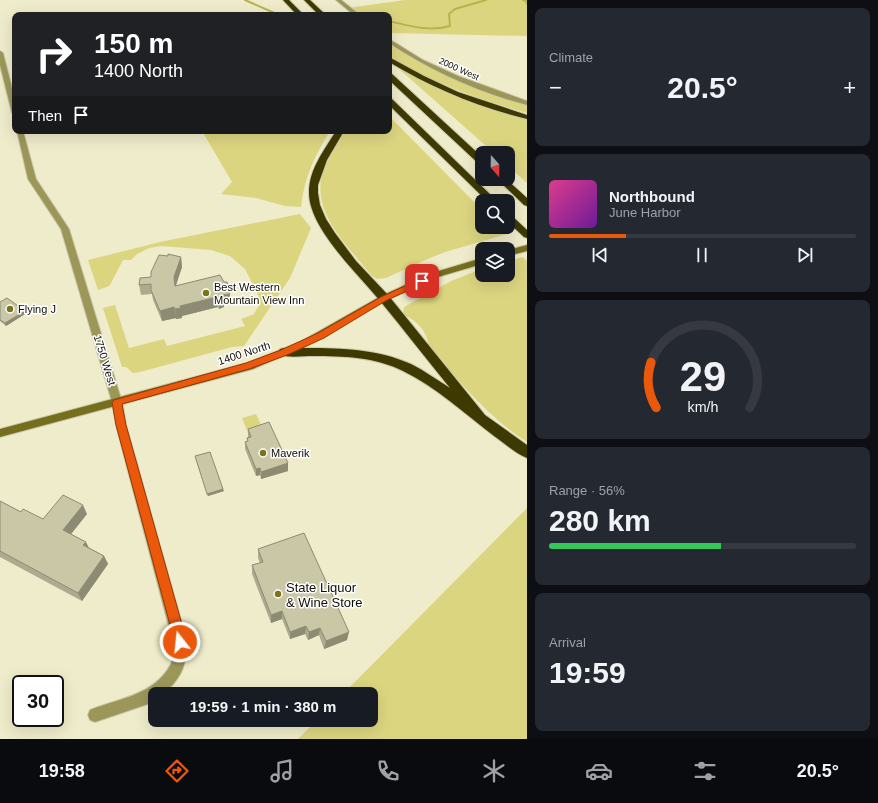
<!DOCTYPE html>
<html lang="en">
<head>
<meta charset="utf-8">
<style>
	:root { --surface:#171b24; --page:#242831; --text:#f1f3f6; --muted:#9ea1a6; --line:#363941; --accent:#ea580c }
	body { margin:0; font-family:Helvetica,sans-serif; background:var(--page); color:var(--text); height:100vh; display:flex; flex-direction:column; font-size:15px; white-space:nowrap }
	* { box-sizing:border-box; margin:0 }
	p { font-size:13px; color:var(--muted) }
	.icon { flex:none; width:22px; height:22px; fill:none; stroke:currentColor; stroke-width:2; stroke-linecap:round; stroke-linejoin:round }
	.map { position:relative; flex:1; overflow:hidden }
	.panel { display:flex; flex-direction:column; gap:8px; padding:8px; background:#0d0f14; width:351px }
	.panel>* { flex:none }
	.guide { position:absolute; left:12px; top:12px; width:380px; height:122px; border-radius:8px; box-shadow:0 4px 16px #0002; background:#202124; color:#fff; overflow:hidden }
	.needle { width:26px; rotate:160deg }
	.buttons { position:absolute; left:475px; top:146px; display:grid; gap:8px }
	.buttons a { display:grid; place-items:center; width:40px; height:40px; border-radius:8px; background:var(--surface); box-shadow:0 4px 16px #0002; font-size:20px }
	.speed { position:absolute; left:12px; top:675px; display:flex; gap:8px; font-size:20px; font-weight:700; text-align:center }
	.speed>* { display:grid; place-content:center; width:52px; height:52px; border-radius:50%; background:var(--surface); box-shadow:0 4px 16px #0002; line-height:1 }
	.speed .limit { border:2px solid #111; border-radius:6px; background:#fff; color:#111 }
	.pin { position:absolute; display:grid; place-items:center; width:34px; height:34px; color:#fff; margin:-17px; border-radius:8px; box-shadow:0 2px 6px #0006 }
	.me { position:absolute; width:44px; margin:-22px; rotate:344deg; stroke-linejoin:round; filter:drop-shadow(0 0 3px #0008) }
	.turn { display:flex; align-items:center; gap:14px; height:84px; padding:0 16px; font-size:18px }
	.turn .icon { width:52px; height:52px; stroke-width:2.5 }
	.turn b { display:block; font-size:28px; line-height:34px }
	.then { display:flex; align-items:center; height:38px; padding:0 16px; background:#0003; gap:8px; font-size:15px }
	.big { font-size:30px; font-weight:600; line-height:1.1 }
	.panel .widget { flex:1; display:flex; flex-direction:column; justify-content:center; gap:6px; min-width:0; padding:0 14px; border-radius:8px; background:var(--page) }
	.panel .dial { align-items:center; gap:0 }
	.dial svg { height:104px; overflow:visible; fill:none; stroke:var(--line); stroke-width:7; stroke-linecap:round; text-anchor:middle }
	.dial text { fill:var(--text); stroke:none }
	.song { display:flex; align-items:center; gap:12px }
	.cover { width:48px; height:48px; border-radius:6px; background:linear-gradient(135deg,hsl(330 70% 55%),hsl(280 70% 35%)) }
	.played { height:4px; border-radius:2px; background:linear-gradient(90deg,var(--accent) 25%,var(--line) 25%) }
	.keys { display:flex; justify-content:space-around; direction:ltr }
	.heat { display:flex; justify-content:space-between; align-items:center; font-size:22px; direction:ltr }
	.charge { height:6px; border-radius:3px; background:linear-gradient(90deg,#34c759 56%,var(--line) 0) }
	.trip { position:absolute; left:148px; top:687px; width:230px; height:40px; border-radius:8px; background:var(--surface); box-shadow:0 4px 16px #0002; font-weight:600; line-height:40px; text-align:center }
	.tab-bar { display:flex; height:64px; justify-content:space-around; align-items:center; background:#090b0e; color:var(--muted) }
	.tab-bar .icon { width:28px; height:28px }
	.tab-bar .current { color:var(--accent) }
	.tab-bar b { font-size:18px; color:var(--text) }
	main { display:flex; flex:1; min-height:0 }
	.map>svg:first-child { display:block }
</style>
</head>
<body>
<main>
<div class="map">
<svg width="527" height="739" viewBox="0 0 527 739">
	<rect width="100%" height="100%" fill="#eeecca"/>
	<!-- green -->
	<path fill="#dcd580" d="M405,0H527V36L389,33V15H357L348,8Z
		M389,44C432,72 478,88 527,105V113C480,99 430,83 389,55Z
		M398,68L451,94L494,109L527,119V183L508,166V153H494Z
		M389,116L482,210V227H500L507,234L445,252L423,261L386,278L377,279L371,275C350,248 315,217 321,180C324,163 337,146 345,131H389Z
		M202,131H330C315,155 304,178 301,207L285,206L256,198L221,194L232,182Z
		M300,214L311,228L290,278L244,346L232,347L140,372L133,373L126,367H122L103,308L115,305L129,348L164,339L167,346L245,326L241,319L254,314L259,305V302L261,301L245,269L230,256L211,250L162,246L149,248L137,254L131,260H123L110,285L107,287L98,290L88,260L160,242Z
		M523,257L527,261V442C487,416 459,382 429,345C425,329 418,322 403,314L404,307L451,281L482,269V275H508V261Z
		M256,414L263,429L248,433L242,418Z
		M527,508V739H298L317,720H371V694H343Z"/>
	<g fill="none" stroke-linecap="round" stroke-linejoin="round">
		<!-- stream -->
		<path stroke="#bbb24d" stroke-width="2" d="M245,0L279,15
			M523,0L526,1L527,4
			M389,21C410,26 429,32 450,26L449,14L455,9L486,0"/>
		<!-- minor casing -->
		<g stroke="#cac8aa" stroke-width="2">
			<path id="minor" d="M117,398L121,399L122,402L126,425L188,646C184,670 181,678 163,694H155L154,702L95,722L90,720L88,715L90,710C119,698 154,696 171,664C173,659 173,652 174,646L116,425L112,402L113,399Z"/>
		</g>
		<!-- tertiary casing -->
		<g stroke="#cac8aa" stroke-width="2">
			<path id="tertiary" d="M336,0H341L360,15H354Z
				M389,39L423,60L458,76L527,101V105C478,92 431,71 389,43Z
				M0,51L3,53L15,100V115L12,113L0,65Z
				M17,131H23L36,179L69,229L122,402L121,405H113L112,402L61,229L28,179Z"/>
		</g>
		<!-- secondary casing -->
		<g stroke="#cac8aa" stroke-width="2">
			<path id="secondary" d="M527,245V251L508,256V250Z
				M482,258V264L438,277L387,300L306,346L253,369L0,437V429L247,363L300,342L381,296L432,273Z"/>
		</g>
		<!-- motorway casing -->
		<g stroke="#cac8aa" stroke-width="2">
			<path id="motorway" d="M283,0H289L304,15H297Z
				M304,0H310L326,15H319Z
				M389,57L424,76L458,92L527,115V119C478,107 432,88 389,62Z
				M389,74H392L482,157V165L479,164L389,80Z
				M389,99H392L497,201H487L389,105Z
				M336,131H344L327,160L318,185V193L320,205L326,219L335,233L356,261L388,295L485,415L527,445V458C515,453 504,443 494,436C465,414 436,387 403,371C375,357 343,356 313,356C303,356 290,358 280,355L278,352L280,349L284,348C326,348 371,346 411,364C425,371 437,380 450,388C427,360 405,331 381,302C360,276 308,228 309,192C309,169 325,149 336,131Z
				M497,179H506L527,198V206L524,205Z
				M508,214L511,215L527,230V238L524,237L508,222Z"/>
		</g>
		<!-- minor -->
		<use href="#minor" fill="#9c9759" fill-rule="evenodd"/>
		<!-- tertiary -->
		<use href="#tertiary" fill="#9c9759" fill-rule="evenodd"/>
		<!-- secondary -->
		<use href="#secondary" fill="#756e1c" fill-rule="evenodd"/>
		<!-- motorway -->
		<use href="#motorway" fill="#3e3900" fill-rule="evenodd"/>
	</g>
	<!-- wall -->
	<path fill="#adab8f" d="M181,257L182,267L176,285L229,291L230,304L224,305V307L219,309L218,307L182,316V318L176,319V318L162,321L153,300L152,294L141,295L139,285Z
		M0,302L25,314L6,326L0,321Z
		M248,429L288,471L261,479L260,475L256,476L245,449V442L247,441V438L248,437Z
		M195,456L224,491L208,496Z
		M0,501L21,512L43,519L87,514L71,534L88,547L104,556L108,564L82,601L0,557Z
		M258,549L347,640L324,649L319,635L308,640L305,634L290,639L282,619L271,623L252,574V565L260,563L258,558Z"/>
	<!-- shaded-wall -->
	<path fill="#8d8b74" d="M181,257L182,267L175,288L174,277Z
		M228,285L229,294H230V304L224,305V307L219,309L218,298L223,295L226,286Z
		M217,297L218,307L182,316V318L176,319L175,309L180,306Z
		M174,307L176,318L162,321L160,311Z
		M25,311V314L6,326L5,323Z
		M288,463V471L261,479V472Z
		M260,468V475L256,476V469Z
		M223,489L224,491L208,496L207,494Z
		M83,505L87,514L67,539L63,530Z
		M86,542L90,550L83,545Z
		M104,556L108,564L82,601L78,593Z
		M282,611V619L271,623V615Z
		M306,626L305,634L290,639V632Z
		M320,628L319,635L308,640L309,632Z
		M349,632L347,640L324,649L326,641Z"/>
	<!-- building -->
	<path fill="#c9c7a6" stroke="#8d8b74" d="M168,254L181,257L174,277L175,286L220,275L224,282H227L228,285L226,286L230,294L223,295V297L218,298L217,297L180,306L181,308L175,309L174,307L160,311L151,290V284L139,285L140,278L151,277V272L159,255L168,256Z
		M7,298L25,311L5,323L0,320V302Z
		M269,422L288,463L261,472L260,468L256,469L245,442L248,441L247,438L251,437L248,429Z
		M210,452L223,489L207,494L195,456Z
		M63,495L83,505L63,530L86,542L83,545L104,556L78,593L0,551V501L21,512L23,509L43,519Z
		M304,533L349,632L326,641L320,628L309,632L306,626L290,632L282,611L271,615L252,565L263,562L258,549Z"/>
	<!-- route -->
	<path fill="#ea580c" stroke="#983908" d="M422,278L426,281L425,283L387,300L324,338L287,355L249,369L122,404L126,425L187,642L185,647L180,648L176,647L116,425L112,402L114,400L246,363L281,350L318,333L381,297Z"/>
	<!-- markers -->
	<g fill="#7c7417" stroke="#fff" stroke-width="1.5">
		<circle cx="206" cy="293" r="4"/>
		<circle cx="10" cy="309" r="4"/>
		<circle cx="263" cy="453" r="4"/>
		<circle cx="278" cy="594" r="4"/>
	</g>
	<g text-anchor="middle" stroke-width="3" stroke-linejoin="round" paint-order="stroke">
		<!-- far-street labels -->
		<g font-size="9" fill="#0e0d03" stroke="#fff">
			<text transform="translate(459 69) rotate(24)" y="3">2000 West</text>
		</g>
		<!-- poi labels -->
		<g font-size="11" fill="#0e0d03" stroke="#fff" text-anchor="start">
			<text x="214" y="291">Best Western<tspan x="214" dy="13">Mountain View Inn</tspan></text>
			<text x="18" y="313">Flying J</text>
			<text x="271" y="457">Maverik</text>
		</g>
		<!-- street labels -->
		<g font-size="11" fill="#0e0d03" stroke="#fff">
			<text transform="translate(244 353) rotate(-18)" y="4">1400 North</text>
			<text transform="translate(105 360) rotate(73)" y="4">1750 West</text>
		</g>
		<!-- near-poi labels -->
		<g font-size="13" fill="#0e0d03" stroke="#fff" text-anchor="start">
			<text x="286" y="592">State Liquor<tspan x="286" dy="15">&amp; Wine Store</tspan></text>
		</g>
	</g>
</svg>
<div class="buttons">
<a><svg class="needle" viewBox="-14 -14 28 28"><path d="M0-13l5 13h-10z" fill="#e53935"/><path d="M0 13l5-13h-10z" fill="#9ea1a6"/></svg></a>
<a><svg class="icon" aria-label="search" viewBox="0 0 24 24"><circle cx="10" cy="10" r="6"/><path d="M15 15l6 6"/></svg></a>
<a><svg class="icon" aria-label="layers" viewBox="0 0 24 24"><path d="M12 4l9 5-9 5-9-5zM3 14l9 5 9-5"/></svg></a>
</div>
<div class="speed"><div class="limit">30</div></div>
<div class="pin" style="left:422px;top:281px;background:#d93025"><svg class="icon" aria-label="arrive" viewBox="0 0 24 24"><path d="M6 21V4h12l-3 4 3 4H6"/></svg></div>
<svg class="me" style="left:180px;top:642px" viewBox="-20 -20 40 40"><circle r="17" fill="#ea580c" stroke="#fff" stroke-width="3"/><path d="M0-11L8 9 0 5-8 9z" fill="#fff"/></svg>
<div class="trip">19:59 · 1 min · 380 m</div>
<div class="guide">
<div class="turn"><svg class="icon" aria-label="right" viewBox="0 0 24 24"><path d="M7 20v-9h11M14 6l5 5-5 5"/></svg><div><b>150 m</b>1400 North</div></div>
<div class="then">Then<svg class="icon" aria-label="arrive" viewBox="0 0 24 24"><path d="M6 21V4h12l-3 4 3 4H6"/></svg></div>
</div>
</div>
<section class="panel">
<div class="widget"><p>Climate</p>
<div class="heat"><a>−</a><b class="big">20.5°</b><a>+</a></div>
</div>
<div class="widget">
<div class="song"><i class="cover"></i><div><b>Northbound</b><p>June Harbor</p></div></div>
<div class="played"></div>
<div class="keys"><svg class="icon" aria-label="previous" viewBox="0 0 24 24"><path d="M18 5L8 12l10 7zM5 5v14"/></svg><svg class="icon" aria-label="pause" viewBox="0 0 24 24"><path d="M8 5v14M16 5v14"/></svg><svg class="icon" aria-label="next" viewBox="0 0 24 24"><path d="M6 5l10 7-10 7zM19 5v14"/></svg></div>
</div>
<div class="widget dial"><svg viewBox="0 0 100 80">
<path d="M14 69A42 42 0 1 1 86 69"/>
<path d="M14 69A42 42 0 0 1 10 34" stroke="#ea580c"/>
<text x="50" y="56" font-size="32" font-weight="700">29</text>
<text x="50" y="72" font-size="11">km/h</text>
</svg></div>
<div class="widget"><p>Range · 56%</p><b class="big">280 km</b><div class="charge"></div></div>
<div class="widget"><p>Arrival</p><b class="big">19:59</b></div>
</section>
</main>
<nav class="tab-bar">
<b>19:58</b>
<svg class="icon current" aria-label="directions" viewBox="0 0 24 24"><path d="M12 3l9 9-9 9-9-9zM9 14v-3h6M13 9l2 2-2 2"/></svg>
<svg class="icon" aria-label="music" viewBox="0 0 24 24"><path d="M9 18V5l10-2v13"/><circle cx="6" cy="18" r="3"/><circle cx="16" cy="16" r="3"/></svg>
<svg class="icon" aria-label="phone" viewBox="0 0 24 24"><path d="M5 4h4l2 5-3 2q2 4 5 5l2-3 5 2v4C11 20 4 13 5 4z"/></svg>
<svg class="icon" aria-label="climate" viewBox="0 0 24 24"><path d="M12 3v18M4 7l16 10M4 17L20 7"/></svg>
<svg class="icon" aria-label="car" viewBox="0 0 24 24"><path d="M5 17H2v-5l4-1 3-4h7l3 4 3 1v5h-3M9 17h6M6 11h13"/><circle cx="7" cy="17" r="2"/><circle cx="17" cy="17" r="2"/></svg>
<svg class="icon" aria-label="filters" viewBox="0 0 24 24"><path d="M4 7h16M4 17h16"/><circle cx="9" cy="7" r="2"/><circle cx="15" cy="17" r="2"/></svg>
<b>20.5°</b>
</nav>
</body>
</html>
